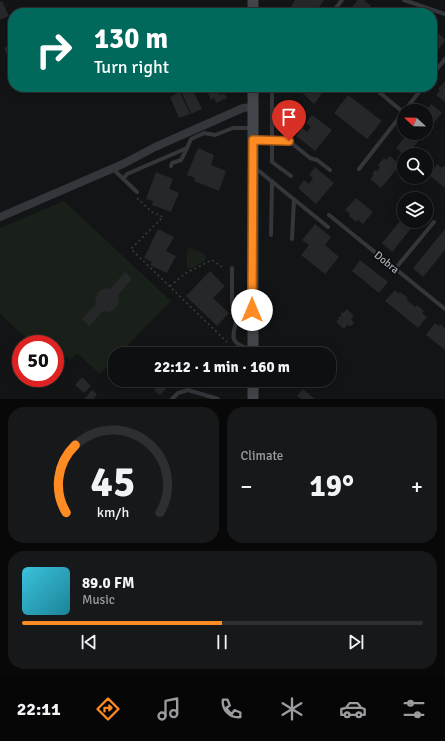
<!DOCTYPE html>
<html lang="en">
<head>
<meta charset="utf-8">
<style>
	:root { --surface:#0e0f10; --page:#171819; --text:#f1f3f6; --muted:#9b9c9f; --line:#2e2f30; --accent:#ff8c22 }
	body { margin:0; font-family:Signika,sans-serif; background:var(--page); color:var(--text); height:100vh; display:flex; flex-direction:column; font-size:15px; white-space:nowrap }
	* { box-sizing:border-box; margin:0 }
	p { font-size:13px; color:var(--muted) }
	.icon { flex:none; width:22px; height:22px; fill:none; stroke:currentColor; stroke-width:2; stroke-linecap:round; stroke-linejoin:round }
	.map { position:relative; height:399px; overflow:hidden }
	.details { display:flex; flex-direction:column; gap:8px; padding:8px; background:#080809; flex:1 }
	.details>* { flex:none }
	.guide { position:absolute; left:8px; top:8px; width:429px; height:84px; border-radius:16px; box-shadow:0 2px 10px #0003,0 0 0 1px var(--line); background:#00695c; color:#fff; overflow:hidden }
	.needle { width:26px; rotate:292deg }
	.tools { position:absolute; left:397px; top:104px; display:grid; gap:8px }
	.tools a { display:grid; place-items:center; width:36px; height:36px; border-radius:50%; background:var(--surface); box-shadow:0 2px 10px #0003,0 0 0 1px var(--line); font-size:20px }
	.speed { position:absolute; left:12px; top:335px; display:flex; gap:8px; font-size:20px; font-weight:700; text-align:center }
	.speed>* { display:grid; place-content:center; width:52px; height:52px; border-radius:50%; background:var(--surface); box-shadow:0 2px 10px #0003,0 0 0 1px var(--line); line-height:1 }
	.speed .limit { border:6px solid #d22; background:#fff; color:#111 }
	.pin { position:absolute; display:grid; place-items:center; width:34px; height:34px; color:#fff; margin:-41px -17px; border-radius:50% 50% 50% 0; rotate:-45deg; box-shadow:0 0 4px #0007 }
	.pin .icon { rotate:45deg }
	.me { position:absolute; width:44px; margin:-22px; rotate:0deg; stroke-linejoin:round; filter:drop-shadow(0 0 3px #0008) }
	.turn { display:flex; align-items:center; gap:14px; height:84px; padding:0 20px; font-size:18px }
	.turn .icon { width:52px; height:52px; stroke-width:2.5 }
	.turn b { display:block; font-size:28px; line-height:34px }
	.big { font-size:30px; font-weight:700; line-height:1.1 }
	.details .widget { flex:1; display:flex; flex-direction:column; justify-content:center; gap:6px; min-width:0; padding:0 14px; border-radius:16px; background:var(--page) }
	.details .dial { align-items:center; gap:0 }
	.dial svg { height:104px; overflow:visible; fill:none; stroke:var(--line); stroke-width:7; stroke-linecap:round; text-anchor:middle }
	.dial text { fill:var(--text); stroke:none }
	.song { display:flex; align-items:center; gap:12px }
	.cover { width:48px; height:48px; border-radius:6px; background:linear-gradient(135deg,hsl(190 70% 55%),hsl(190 70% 35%)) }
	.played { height:4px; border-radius:2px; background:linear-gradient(90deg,var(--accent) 50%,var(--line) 50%) }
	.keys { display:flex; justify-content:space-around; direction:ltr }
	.heat { display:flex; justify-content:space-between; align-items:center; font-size:22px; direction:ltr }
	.details .tiles { flex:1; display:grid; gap:8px; grid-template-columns:1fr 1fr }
	.widget:last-child { grid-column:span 2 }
	.trip { position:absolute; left:108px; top:347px; width:228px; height:40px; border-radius:16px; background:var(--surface); box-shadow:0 2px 10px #0003,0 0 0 1px var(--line); font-weight:700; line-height:40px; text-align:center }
	.menu { display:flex; height:64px; justify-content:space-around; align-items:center; background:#060606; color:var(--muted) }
	.menu .icon { width:28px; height:28px }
	.menu .on { color:var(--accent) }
	.menu b { font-size:18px; color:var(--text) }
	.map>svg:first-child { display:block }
</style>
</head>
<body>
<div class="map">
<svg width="445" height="399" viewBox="0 0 445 399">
	<rect width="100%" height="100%" fill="#131415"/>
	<!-- green -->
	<path fill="#192019" d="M290,98L304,109L290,126Z
		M64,201L171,301L119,354H115V359L100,374L77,353L70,360L56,349H55V344H33L0,314V228Z
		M192,248L203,253L206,257L205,261L190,269L187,268V249Z"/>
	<!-- building -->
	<path fill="#262729" d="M295,0H324L315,13H287Z
		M358,0H364L371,6L365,13H347Z
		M2,1L9,16L0,20V2Z
		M432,28L445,39V41L438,50L432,45Z
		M11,45L13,48V68L4,48Z
		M444,82H445V102L436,95L440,91L438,89Z
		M205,87H216L220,95L224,93L227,98L216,103L214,98L211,100Z
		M296,87H327L314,104Z
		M392,87H406L402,92L397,88L396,90Z
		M192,88L202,109L191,114L182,93Z
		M180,92L190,114L179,118L170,97Z
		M348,95L382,121L367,139L334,113Z
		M431,104L442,113L426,132V111Z
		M312,115L332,130L315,151L296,136L302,128L307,132L311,127L306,123Z
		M408,133H425L407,155H405L396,148Z
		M198,148L214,155L211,165L226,171L219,191L194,181L195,178L187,175Z
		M390,156L400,165L381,188L370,179L374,175L372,174L375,170L377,171L380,167L378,165L384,158L386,160Z
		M437,164L442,168L443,166L445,167V188L429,175Z
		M315,167L334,183L316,204L298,188L304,180L309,184L313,178L309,175Z
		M156,172L173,179L169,189L179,193L171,212L152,205L153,201L146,199Z
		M356,198L373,212L363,224L358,220L356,222L349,216L350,214L345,210Z
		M404,216V221H417L392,252L382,243Z
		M315,224L331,237L325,245L339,257L325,274L301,255L309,245L302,240Z
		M158,229L174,237L166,251L176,256L167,273L150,265L152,262L144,258Z
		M445,229V250L423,277L413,268Z
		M360,260L388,282L379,293L352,271Z
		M210,271L225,286L213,298L229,313L217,326L186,296Z
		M125,272L132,279L118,295L119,300L117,306L113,310L108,312L103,311L89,326L82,319L96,304L95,300L98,292L102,289L111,288Z
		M395,290L399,294L400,292L408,298L407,300L415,307L417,305L424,311L422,313L427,317L418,328L385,301Z
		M347,309L354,316L351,319L354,323L351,326L347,325L344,329L336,322L339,319L337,318L341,316V313L342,312L343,313Z
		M435,323L439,326L440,324L445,328V350L426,335Z
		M82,377L91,386L84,393L75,385Z
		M160,384L166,389L160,395L154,390Z
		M303,389L315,399H301L297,396Z
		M92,390L97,394L94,398V399H84Z"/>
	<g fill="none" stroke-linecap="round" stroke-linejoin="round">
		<!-- path -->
		<path stroke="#3a3d42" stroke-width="1.5" stroke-dasharray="2 3" stroke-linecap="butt" d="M137,198L152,212L163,217L131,249L227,342
			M170,286L186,273L212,260L222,267L225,268"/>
		<!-- service -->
		<path stroke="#34363b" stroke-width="4" d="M404,0L445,14
			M332,13L342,0
			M432,75L445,59
			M373,87L403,112
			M254,140L272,141V87
			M171,166L172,163L181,160L187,148
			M113,169L137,192
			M359,169L423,87
			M253,171H259L328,227
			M291,176L272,162V141H289L310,158L317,160L330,170
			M123,179L127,174L187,148L191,139L204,133L215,135L233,128H253
			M329,215L445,309
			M271,235L272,181
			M292,239L294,199
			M232,268V304L238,309C239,328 220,343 252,349
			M395,269L434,222
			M172,399L178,393L188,390L218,399"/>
		<!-- minor -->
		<path stroke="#34363b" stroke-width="8" d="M0,217L123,164L155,147L243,108L253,107"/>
		<!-- secondary -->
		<path stroke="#42464b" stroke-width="11" d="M253,0V13
			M253,354V87
			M253,380V399"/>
	</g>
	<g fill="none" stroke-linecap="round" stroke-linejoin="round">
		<!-- route casing -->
		<g stroke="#a65b16" stroke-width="10">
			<path id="route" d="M252,310L253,140L289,141"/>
		</g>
		<!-- route -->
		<use href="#route" stroke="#ff8c22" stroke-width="7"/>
	</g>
	<g text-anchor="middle" stroke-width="4" stroke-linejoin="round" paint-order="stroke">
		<!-- street labels -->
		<g font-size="11" fill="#a4adb7" stroke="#0e0f10">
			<text transform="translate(387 262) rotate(39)" y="4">Dobra</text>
		</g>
	</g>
</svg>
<div class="tools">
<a><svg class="needle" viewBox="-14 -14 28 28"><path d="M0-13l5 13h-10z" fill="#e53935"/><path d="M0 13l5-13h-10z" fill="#9b9c9f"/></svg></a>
<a><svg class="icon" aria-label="search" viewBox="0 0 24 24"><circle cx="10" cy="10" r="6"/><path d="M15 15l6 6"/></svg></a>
<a><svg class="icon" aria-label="layers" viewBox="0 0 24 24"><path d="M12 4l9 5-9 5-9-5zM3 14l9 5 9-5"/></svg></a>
</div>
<div class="speed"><div class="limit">50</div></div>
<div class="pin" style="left:289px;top:141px;background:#d93025"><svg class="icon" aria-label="arrive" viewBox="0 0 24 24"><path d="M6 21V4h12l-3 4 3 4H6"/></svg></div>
<svg class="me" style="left:252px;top:310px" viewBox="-20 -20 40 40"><circle r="19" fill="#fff"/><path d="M0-13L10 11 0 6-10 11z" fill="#ff8c22"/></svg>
<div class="trip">22:12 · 1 min · 160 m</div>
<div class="guide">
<div class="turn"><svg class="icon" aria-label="right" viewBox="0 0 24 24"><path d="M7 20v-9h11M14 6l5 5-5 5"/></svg><div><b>130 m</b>Turn right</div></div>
</div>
</div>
<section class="details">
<div class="tiles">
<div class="widget dial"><svg viewBox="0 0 100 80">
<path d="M14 69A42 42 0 1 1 86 69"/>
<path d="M14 69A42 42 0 0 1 21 17" stroke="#ff8c22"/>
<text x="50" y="56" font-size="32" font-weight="700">45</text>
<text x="50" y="72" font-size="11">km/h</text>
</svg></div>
<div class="widget"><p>Climate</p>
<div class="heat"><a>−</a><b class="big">19°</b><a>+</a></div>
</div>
<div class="widget">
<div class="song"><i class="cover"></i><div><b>89.0 FM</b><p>Music</p></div></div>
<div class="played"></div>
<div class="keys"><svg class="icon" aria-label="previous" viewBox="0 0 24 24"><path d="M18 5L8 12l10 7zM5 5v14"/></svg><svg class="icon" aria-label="pause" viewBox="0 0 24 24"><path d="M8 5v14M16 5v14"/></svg><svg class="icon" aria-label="next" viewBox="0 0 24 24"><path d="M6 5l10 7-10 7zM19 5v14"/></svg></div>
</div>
</div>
</section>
<nav class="menu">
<b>22:11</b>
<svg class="icon on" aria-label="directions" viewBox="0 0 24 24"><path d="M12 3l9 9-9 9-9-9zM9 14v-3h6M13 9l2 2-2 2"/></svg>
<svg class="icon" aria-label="music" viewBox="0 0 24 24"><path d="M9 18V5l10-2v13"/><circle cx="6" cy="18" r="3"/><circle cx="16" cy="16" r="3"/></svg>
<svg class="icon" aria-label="phone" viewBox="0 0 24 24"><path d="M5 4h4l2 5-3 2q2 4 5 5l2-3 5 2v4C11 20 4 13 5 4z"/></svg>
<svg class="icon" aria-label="climate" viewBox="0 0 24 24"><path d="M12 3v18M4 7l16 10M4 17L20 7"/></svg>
<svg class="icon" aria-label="car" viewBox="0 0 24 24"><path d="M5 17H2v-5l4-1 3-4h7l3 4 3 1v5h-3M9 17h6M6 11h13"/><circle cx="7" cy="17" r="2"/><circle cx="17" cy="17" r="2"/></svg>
<svg class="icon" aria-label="filters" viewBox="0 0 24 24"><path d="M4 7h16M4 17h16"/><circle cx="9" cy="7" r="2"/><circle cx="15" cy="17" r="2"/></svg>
</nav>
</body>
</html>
